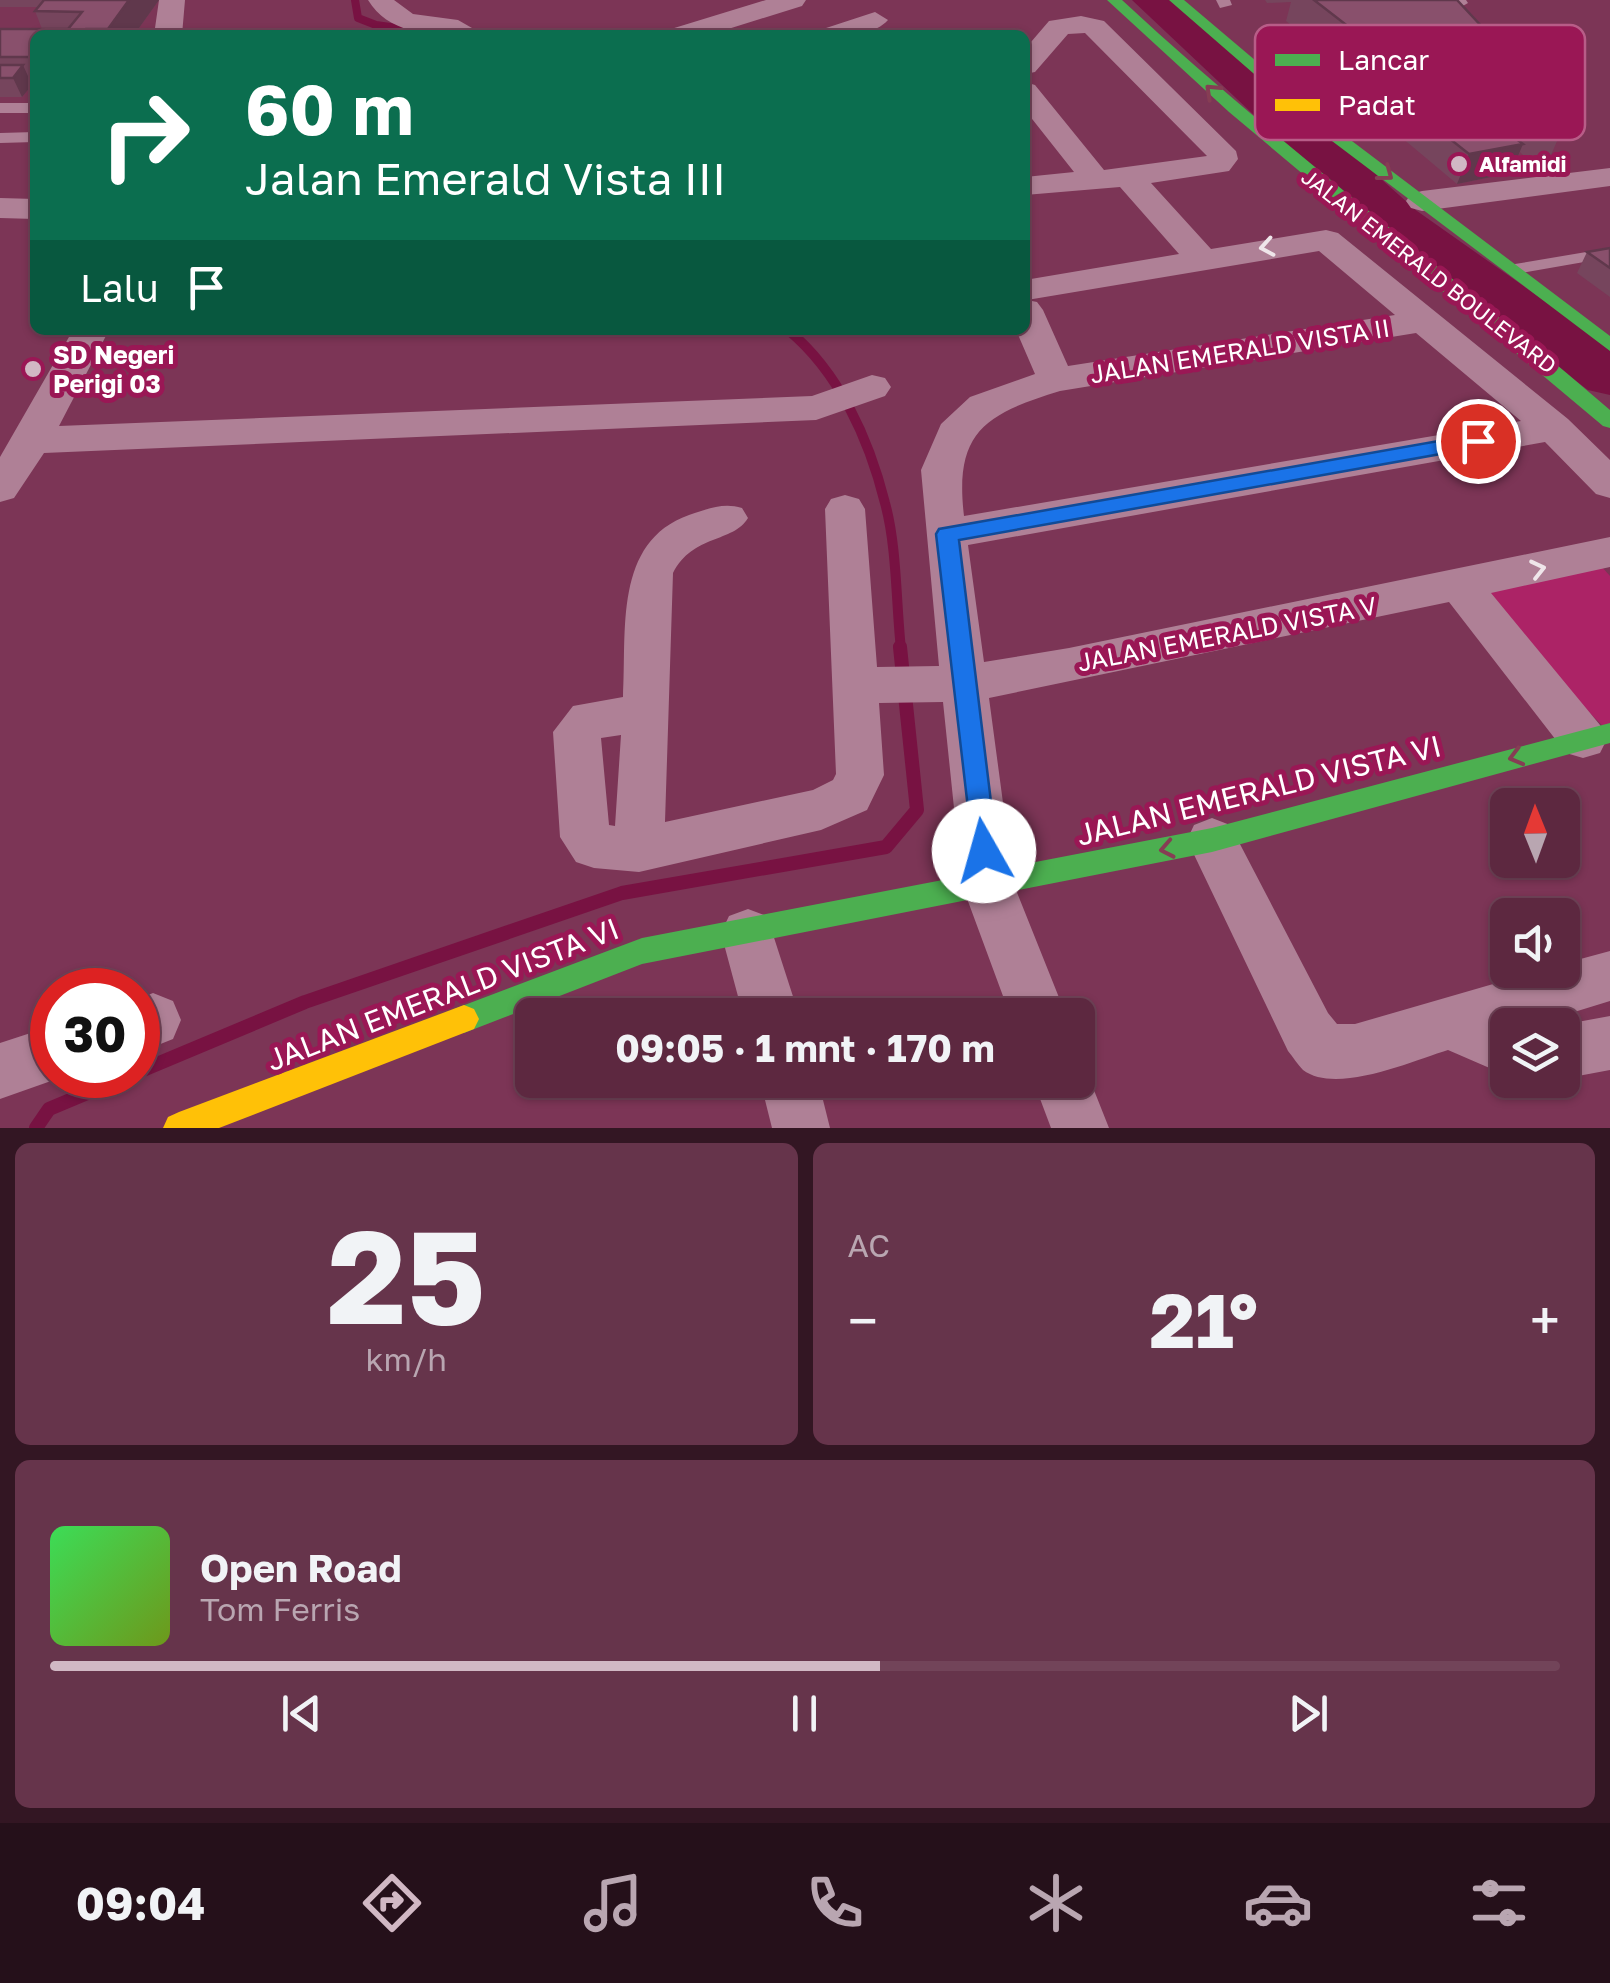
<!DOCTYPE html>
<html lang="id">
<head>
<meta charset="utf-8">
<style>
	:root { --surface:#5d2840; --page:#66344b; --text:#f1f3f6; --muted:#b9a6b1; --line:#724459; --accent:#d1b8c4 }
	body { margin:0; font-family:"Golos Text",sans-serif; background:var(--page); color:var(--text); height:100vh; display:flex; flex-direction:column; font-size:38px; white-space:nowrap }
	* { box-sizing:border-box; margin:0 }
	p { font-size:32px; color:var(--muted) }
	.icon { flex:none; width:55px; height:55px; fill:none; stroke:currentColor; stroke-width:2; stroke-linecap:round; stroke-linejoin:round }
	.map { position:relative; height:1128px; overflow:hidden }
	.details { display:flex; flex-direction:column; gap:15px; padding:15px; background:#331623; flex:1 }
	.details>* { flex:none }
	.banner { position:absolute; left:30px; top:30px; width:1000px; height:305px; border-radius:15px; box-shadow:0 2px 8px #0004,0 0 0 2px var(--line); background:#0b6e4f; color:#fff; overflow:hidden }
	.needle { width:65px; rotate:359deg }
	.buttons { position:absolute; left:1490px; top:788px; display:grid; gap:20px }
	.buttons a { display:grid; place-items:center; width:90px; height:90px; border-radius:15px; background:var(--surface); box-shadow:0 2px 8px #0004,0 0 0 2px var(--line); font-size:50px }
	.speed { position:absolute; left:30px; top:968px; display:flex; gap:20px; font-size:50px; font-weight:700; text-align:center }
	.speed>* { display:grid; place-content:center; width:130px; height:130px; border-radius:50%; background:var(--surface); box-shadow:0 2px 8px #0004,0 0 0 2px var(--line); line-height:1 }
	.speed .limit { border:15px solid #d22; background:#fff; color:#111 }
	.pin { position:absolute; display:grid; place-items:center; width:85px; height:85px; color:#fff; margin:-42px; border:5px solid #fff; border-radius:50%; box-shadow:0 2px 10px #0007 }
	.me { position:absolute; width:110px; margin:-55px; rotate:353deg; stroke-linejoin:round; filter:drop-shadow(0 0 8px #0008) }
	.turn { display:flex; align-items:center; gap:35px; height:210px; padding:0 50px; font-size:45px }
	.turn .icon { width:130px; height:130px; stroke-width:2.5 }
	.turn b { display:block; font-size:70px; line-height:85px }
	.then { display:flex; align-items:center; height:95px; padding:0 50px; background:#0003; gap:20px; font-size:38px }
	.big { font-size:75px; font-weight:700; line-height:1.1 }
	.details .tile { flex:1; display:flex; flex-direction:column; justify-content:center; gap:15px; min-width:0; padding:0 35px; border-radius:15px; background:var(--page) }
	.details .dial { align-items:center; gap:0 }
	.dial b { font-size:130px; line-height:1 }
	.song { display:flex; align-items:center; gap:30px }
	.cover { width:120px; height:120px; border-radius:15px; background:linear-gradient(135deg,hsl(130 70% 55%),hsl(80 70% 35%)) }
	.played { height:10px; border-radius:5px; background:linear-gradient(90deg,var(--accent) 55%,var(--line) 55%) }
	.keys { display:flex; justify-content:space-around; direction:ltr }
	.heat { display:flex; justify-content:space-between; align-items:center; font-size:55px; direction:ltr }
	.details .tiles { flex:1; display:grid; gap:15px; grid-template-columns:1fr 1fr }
	.tile:last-child { grid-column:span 2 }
	.trip { position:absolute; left:515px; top:998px; width:580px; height:100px; border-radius:15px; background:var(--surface); box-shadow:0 2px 8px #0004,0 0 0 2px var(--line); font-weight:700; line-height:100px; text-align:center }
	.tabs { display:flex; height:160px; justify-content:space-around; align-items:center; background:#25101a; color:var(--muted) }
	.tabs .icon { width:70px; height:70px }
	.tabs .current { color:var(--accent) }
	.tabs b { font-size:45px; color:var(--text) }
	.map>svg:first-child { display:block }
</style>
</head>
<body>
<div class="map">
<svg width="1610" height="1128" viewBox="0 0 1610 1128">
	<rect width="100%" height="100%" fill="#7c3556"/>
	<!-- green -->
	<path fill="#ac2366" d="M1592,556L1610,576V733L1461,586Z"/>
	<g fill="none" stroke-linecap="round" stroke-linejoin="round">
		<!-- stream-far2 -->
		<path stroke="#781242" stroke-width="8" d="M355,0L358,18L376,25L447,35"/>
		<!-- stream-far1 -->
		<path stroke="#781242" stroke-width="10" d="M788,330C839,372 869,439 885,503C897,546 896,604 901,649"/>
		<!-- stream -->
		<path stroke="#781242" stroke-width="14" d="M138,1072L305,1002L622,893L886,847L917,810L900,647
			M36,1128L49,1109L130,1075"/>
		<!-- river -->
		<path fill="#781242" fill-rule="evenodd" d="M1132,0H1180L1417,211L1610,347V395L1588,390L1379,233Z"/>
		<!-- lane -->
		<path fill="#af8096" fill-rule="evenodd" d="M1216,0H1230L1232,5L1220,8Z
			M1452,0H1466L1468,3L1461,7Z
			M0,103H35V113H0Z
			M35,132V142L0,143V133Z
			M1610,248L1607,258L1515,274L1506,269L1515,264Z"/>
		<!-- street -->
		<path fill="#af8096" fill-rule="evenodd" d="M159,0H185L182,35H154Z
			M368,0H394L413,14L458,20L472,28L463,35C427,35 388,33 368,0Z
			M766,0H806L802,6L709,35H667L671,29Z
			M875,12L888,20C871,38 843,35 819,35L823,29Z
			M1081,16L1104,21L1236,151L1238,159L1229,171L1151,183L1211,249L1326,230L1338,233L1568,419L1610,460V498L1596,494L1545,442L968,545L984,662L1069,648L1610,537V567L1491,593L1600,725L1607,739L1600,753L1583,758L1566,753L1449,602L989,698L1014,885L1066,1015H1010L962,885L943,702L879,703L884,775L867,810L821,830L639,872L594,868L576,862L560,837L553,732L573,706L623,697C627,631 613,542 689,515C708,509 723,502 742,508L748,518C733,543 693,534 673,573L665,822L813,790L833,780L836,774L825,509L831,499L845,495L859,499L865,509L877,667L939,666L921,470L941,424L970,397L1035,374L1016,330H1025V280L1179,254L1120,187L1025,195V177L1074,172L1025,110V82L1035,85L1104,170L1207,156L1085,33L1068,34L1035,72L1025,74V49L1049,21ZM1319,251L1395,315L1068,366L1043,310L1037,302L1027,300ZM1416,333L1521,421L964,516C954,432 985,414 1060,391ZM621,735L615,826L609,825L601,738Z
			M1610,168V186L1422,211L1411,208L1406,201L1411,194L1422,191Z
			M0,198L35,199V219L0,218Z
			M73,330H109L59,426L812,396L872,375L885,378L891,387L885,396L816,420L44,453L14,498L0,502V457Z
			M1212,818L1230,825L1328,1013L1337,1024H1355L1542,970H1562V964L1610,951V1001L1532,1025H1508V1076L1448,1050C1412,1061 1336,1095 1303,1070C1298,1065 1293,1057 1288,1051L1187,840L1194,825Z
			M748,909L767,916L799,1015H743L721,933L729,916Z
			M153,993L173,1001L181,1020L173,1039L138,1053V999Z
			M1610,1016V1070L1562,1079L1561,1025Z
			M52,1026V1075H68L0,1099V1043Z
			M1078,1058L1082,1060L1109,1128H1051L1033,1080H1078Z
			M760,1080H818L830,1128H772Z"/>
		<!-- fast -->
		<path fill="#4caf50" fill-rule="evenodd" d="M1107,0H1122C1278,145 1449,271 1610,410V428L1603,426L1229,112Z
			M1169,0H1184L1340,132L1610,336V351L1328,138Z
			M1610,723V743L1212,852L642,964L464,1033L454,1029L449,1019L454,1009L642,938L1212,828Z"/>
		<!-- slow -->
		<path fill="#ffc107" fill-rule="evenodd" d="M464,1005L474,1009L479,1019L474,1029L219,1128H163L168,1117L179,1112Z"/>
	</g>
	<!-- wall -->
	<path fill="#76455d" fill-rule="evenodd" d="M0,0H159L134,35H35V85H32L22,97H0V29H42L35,11L38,7H0Z
		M1265,0H1457L1567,118L1551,155L1525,157L1520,152L1511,173L1457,184L1370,111L1376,93L1286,21L1291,2L1267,3ZM1461,86L1490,119L1450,89Z
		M1610,248V297L1577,273L1587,252Z"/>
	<!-- shaded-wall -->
	<path fill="#60384c" d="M129,0H159L134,35H110L108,29Z
		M1475,51L1461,86L1398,98L1389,91L1398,65Z
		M23,65L32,85L22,97L13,78Z
		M1523,144L1511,173L1457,184L1469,154Z"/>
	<!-- building -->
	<path fill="#89506c" stroke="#60384c" stroke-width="2.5" d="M44,0H129L108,29H86L82,35H35V57H0V29H68L82,12L35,11Z
		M1314,0H1457L1567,118L1541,120L1475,51L1398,65Z
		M0,65H23L13,78H0Z
		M1430,74L1523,144L1469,154L1379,83Z
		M1610,248V268L1587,252Z"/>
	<!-- one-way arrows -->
	<defs><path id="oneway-chevron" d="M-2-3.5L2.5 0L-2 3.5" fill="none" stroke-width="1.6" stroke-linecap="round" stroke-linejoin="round" transform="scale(2.5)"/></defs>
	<g stroke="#863d54">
		<use href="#oneway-chevron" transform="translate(1212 91) rotate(-137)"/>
		<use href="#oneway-chevron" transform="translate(1386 174) rotate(37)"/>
		<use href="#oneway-chevron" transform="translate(1516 757) rotate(165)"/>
		<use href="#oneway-chevron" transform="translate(1167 849) rotate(169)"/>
	</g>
	<g stroke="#efe6ea">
		<use href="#oneway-chevron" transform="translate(1267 247) rotate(170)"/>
		<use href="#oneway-chevron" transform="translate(1538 569) rotate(-13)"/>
	</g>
	<!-- route -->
	<path fill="#1a73e8" stroke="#114b97" stroke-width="2.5" d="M1478,434L1488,441L1485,446L959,540L997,851L993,860L984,863L974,860L936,534L939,529Z"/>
	<!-- markers -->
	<g fill="#d1b8c4" stroke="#9a1755" stroke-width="4">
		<circle cx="1459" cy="164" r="10"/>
		<circle cx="33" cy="369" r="10"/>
	</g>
	<g text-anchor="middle" stroke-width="10" stroke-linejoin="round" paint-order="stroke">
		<!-- far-poi labels -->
		<g font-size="22" font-weight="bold" fill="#fff" stroke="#9a1755" text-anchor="start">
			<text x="1479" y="172">Alfamidi</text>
		</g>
		<!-- far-street labels -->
		<g font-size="22" fill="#fff" stroke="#9a1755">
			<text transform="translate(1429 271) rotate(38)" y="8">JALAN EMERALD BOULEVARD</text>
		</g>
		<!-- street labels -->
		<g font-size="25" fill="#fff" stroke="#9a1755">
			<text transform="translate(1240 351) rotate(-9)" y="9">JALAN EMERALD VISTA II</text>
			<text transform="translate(1227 634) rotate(-11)" y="9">JALAN EMERALD VISTA V</text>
		</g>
		<!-- poi labels -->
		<g font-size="25" font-weight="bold" fill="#fff" stroke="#9a1755" text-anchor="start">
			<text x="53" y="364">SD Negeri<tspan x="53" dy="29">Perigi 03</tspan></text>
		</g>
		<!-- near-street labels -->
		<g font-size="30" fill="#fff" stroke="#9a1755">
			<text transform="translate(1259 791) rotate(-14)" y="10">JALAN EMERALD VISTA VI</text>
			<text transform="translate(443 995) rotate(-21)" y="10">JALAN EMERALD VISTA VI</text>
		</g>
	</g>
	<!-- legend -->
	<rect x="1255" y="25" width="330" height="115" rx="15" fill="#9a1755" stroke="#b85d88" stroke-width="2.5"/>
	<rect x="1275" y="54" width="45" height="12" fill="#4caf50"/>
	<rect x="1275" y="99" width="45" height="12" fill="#ffc107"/>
	<g font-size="28" fill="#fff">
		<text x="1338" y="70">Lancar</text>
		<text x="1338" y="115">Padat</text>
	</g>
</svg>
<div class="buttons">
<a><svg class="needle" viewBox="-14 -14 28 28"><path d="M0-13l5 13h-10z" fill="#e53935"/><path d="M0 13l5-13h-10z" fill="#b9a6b1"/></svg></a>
<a><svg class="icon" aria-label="sound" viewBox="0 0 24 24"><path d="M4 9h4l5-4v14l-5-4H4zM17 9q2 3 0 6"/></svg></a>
<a><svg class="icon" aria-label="layers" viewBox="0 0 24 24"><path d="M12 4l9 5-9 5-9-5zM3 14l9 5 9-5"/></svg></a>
</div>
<div class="speed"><div class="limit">30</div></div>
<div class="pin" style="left:1478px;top:441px;background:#d93025"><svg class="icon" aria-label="arrive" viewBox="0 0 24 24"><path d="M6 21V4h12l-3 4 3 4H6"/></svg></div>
<svg class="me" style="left:984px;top:851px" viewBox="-20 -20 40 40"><circle r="19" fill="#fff"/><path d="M0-13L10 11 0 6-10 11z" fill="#1a73e8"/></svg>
<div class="trip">09:05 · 1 mnt · 170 m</div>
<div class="banner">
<div class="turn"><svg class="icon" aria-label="right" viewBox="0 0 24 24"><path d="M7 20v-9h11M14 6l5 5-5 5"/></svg><div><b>60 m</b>Jalan Emerald Vista III</div></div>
<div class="then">Lalu<svg class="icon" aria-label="arrive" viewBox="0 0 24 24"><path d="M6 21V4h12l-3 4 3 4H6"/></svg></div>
</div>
</div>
<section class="details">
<div class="tiles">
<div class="tile dial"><b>25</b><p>km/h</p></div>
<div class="tile"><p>AC</p>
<div class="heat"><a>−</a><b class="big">21°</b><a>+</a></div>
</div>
<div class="tile">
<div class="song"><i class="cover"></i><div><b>Open Road</b><p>Tom Ferris</p></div></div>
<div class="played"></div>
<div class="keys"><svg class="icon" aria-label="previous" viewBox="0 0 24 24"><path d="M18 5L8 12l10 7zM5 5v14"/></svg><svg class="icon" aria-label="pause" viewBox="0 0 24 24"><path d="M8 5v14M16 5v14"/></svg><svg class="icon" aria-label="next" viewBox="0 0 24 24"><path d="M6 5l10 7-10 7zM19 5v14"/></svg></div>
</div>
</div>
</section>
<nav class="tabs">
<b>09:04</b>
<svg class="icon current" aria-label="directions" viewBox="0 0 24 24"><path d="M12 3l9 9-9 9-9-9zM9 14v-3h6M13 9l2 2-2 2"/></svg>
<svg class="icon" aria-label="music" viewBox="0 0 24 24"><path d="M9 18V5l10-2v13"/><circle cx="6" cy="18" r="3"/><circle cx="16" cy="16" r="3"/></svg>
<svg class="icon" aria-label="phone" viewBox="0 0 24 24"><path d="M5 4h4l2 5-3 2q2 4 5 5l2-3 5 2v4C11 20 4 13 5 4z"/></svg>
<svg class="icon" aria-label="climate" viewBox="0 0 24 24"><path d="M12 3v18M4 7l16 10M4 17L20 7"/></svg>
<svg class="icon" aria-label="car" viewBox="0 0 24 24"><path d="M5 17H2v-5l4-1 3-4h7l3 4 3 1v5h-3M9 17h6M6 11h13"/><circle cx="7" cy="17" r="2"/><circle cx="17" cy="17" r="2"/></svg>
<svg class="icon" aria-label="filters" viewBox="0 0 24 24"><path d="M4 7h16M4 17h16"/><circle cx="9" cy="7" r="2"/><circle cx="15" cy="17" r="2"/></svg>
</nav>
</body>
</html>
